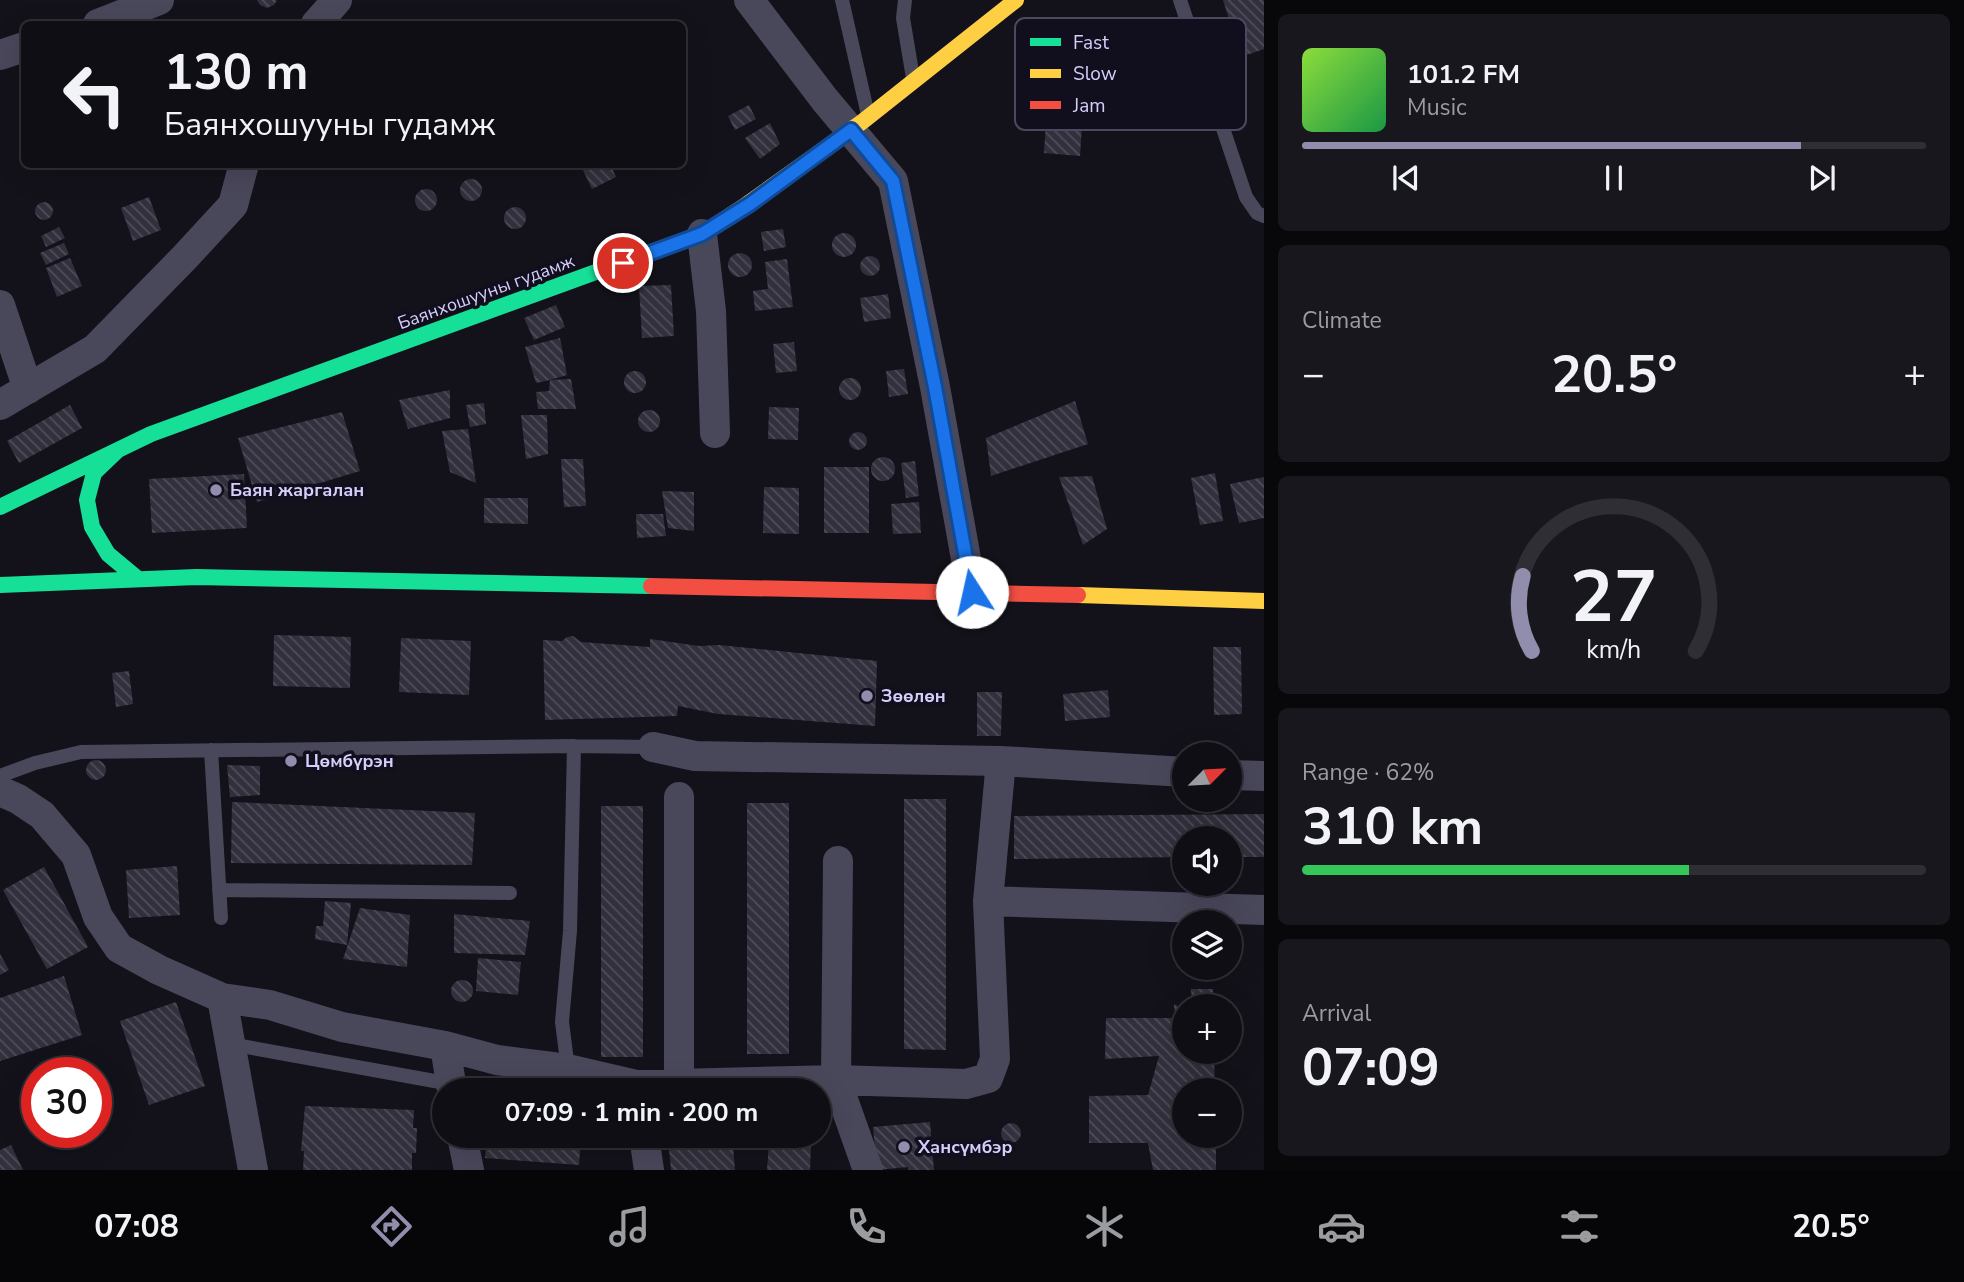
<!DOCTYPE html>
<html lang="en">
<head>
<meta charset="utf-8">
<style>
	:root { --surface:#0e0e14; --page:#17171d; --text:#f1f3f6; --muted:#9b9ca0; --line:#2e2e34; --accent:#918dac }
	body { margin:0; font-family:"Nunito Sans",sans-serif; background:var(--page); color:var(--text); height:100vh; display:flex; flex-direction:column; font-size:26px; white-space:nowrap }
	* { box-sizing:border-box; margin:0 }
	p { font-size:23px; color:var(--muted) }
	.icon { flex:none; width:38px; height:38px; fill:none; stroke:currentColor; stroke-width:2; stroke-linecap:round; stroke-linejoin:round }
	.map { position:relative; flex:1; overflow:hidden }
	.details { display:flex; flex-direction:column; gap:14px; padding:14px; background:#08080b; width:700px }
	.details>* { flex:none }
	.guide { position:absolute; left:21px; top:21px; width:665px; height:147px; border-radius:10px; box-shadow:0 7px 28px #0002,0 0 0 2px var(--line); background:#0e0e14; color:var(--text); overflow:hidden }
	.needle { width:46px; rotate:66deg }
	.buttons { position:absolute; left:1172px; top:742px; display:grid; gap:14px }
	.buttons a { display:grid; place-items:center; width:70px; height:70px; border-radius:50%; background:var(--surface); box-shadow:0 7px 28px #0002,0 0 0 2px var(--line); font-size:35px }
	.speed { position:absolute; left:21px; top:1057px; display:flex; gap:14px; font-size:35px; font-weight:700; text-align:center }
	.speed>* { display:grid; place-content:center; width:91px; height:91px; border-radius:50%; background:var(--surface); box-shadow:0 7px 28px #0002,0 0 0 2px var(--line); line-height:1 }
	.speed .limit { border:10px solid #d22; background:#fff; color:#111 }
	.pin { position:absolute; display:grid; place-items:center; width:60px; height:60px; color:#fff; margin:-30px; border:4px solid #fff; border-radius:50%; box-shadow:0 2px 7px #0007 }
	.me { position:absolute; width:77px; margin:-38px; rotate:350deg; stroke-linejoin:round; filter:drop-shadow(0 0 5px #0008) }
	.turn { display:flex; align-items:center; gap:24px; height:147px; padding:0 28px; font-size:32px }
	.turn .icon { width:91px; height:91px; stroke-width:2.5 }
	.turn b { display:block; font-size:49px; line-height:60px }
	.big { font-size:52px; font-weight:700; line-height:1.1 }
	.details .card { flex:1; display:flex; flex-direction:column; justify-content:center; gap:10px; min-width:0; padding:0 24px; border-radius:10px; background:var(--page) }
	.details .dial { align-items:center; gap:0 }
	.dial svg { height:182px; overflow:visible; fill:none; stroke:var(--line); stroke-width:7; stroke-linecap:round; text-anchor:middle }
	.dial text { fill:var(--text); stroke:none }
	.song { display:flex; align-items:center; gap:21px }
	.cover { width:84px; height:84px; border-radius:10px; background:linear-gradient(135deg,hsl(90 70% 55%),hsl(140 70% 35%)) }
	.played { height:7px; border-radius:4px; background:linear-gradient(90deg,var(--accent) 80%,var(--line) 80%) }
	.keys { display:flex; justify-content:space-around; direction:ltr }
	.heat { display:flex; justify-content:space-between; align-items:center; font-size:38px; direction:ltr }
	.charge { height:10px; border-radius:5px; background:linear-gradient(90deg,#34c759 62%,var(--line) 0) }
	.trip { position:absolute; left:432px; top:1078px; width:399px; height:70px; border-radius:35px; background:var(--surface); box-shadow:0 7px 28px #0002,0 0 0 2px var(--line); font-weight:700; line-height:70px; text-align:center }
	.tabs { display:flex; height:112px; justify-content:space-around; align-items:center; background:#060608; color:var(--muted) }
	.tabs .icon { width:49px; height:49px }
	.tabs .current { color:var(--accent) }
	.tabs b { font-size:32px; color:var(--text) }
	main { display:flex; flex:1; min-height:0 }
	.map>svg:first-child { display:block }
</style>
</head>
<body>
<main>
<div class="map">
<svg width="1264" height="1170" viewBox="0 0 1264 1170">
	<defs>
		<pattern id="building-back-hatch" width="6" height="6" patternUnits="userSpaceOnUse" patternTransform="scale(1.75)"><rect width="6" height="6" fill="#31303c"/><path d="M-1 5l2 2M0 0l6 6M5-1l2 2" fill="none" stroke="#4e4d59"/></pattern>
	</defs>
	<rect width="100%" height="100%" fill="#13121a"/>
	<!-- building -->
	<path fill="url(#building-back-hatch)" d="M257,0H277L274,5L267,8L260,5Z
		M1223,0H1264V49L1241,57Z
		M749,105L756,119L735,130L728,116Z
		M1047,107L1083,109L1080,156L1044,153Z
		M770,123L780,144L760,159L745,138Z
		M580,164H610L616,177L592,189Z
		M460 190a11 11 0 1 1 22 0a11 11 0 1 1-22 0Z
		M415 200a11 11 0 1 1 22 0a11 11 0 1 1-22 0Z
		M149,197L161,230L133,241L121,208Z
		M35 211a9 9 0 1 1 18 0a9 9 0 1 1-18 0Z
		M504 218a11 11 0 1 1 22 0a11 11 0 1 1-22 0Z
		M59,227L65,238L46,247L41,236Z
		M783,229L786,247L764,251L761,232Z
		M832 245a12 12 0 1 1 24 0a12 12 0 1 1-24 0Z
		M64,243L69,254L46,265L40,253Z
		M728 265a12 12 0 1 1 24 0a12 12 0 1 1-24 0Z
		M860 266a10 10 0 1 1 20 0a10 10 0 1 1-20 0Z
		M70,258L82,286L57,297L46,268Z
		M787,259L793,307L755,311L753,291L768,289L765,262Z
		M671,285L674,336L642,338L639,286Z
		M888,294L891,318L864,322L860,298Z
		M556,305L565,327L534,340L524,318Z
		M560,338L567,375L550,380L571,379L576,409H538L536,392L549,391L550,380L536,383L525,347Z
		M794,342L797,371L776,373L773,344Z
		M904,369L908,394L889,397L886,371Z
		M624 382a11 11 0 1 1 22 0a11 11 0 1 1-22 0Z
		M839 389a11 11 0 1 1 22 0a11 11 0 1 1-22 0Z
		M450,390V418L408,429L399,400Z
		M1075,401L1088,444L991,476L986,438Z
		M484,403L486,424L470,427L466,405Z
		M70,405L82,428L19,463L7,441Z
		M769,407L799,408L798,440L768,439Z
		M638 421a11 11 0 1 1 22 0a11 11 0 1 1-22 0Z
		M342,412L360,471L257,502L238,438Z
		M521,415H547L548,454L526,459Z
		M468,429L476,483L450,472L442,431Z
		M849 441a9 9 0 1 1 18 0a9 9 0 1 1-18 0Z
		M871 469a12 12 0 1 1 24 0a12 12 0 1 1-24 0Z
		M561,459H583L586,506L564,507Z
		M915,461L919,496L906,498L901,463Z
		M824,467H869V533H824Z
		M1215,473L1223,521L1200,525L1191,478Z
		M244,474L247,528L152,533L149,479Z
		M1092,476L1107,529L1083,545L1059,477Z
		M1264,477V518L1239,523L1230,484Z
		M764,487L799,488V534L763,533Z
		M662,491L694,492V531L668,528Z
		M484,498H528V524L484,523Z
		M919,502L921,533L893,534L891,504Z
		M636,514H663L666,536L637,538Z
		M274,635L351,637L350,688L273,686Z
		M573,636L581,642L650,647V639L699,646L719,645L877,661L875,726L718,714L678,706L677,716L545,720L543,640L562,641L567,637Z
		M401,638L471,641L469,695L399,692Z
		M1213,647H1241L1242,714L1214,715Z
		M129,671L133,704L116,707L112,673Z
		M1108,690L1110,717L1065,721L1063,694Z
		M977,692H1002L1001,736H977Z
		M86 770a10 10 0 1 1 20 0a10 10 0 1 1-20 0Z
		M227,765L260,766V795L230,797Z
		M904,799H946V1050L904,1049Z
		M232,802L475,813L472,865L231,863Z
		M747,803H789V1054H747Z
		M601,806H643V1057H601Z
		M1264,814V857H1230V838H1185V857L1014,859V816Z
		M177,866L180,915L129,918L126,870Z
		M44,867L88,947L47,969L3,890Z
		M325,901L351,903L347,945L315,939L316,926H323Z
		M360,908L410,915L407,967L343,959Z
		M454,914L530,921L525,955L454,953Z
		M0,954L9,970L0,975Z
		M478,958L521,962L518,995L476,991Z
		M64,976L82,1035L0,1061V998Z
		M451 991a11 11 0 1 1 22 0a11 11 0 1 1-22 0Z
		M1191,989H1213V1006H1192Z
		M176,1002L205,1086L149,1105L120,1021Z
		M1174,1004L1185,1010V1052H1214L1215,1090H1185V1136H1216V1170H1153L1148,1143H1089V1096L1148,1095L1159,1056L1105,1059L1106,1018H1175Z
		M305,1106L414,1110L413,1128H417L416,1153H412V1170H303L304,1151H301Z
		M930,1122L934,1170H908V1167L877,1170L873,1127Z
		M1001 1133a10 10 0 1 1 20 0a10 10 0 1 1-20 0Z
		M487,1136H581L579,1165L485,1158Z
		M769,1142L811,1145L810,1170H767Z
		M11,1145L23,1170H0V1150Z
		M733,1145L735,1170H671L669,1149Z"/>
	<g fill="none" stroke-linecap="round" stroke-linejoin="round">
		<!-- lane -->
		<path stroke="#49475a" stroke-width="14" d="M842,0L868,115
			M905,0L903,18L913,78
			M1180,0L1246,197L1257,213L1264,216
			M211,750L221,918
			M0,776L35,763L81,752L574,746L653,747
			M219,890L510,893
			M230,1044L451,1084
			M568,1069L562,1022L570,931L574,746"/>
		<!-- street -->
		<path stroke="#49475a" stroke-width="30" d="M749,0L825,100L893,181L935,387L972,592
			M98,24L159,0
			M316,24L337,0
			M0,55L24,47
			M702,234L711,311L715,433
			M0,305L28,389
			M0,405L95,349L185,257L233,205L244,164
			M653,747L695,756L1001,761L1185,772
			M1230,775L1264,776
			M0,791L18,799L42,815L76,855L98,917L119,948L159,970L222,998L270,1005L342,1027L445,1046L497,1060L568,1069L637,1085L836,1080L966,1084L988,1078L995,1059L988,901L1001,761
			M679,797V1082
			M838,861L836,1080L868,1170
			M988,901L1264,910
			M222,998L253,1170
			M445,1046L452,1090
			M462,1136L469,1170
			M644,1136L649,1170"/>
		<!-- fast -->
		<path stroke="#16e098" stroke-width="16" d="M117,451L94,473L87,500L92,527L108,554L138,579
			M0,507L151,434L637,257
			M0,585L196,577L651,586"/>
		<!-- slow -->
		<path stroke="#ffcf43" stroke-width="16" d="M637,257L702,234L743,207L862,122L1016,0
			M1078,595L1264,601"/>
		<!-- jam -->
		<path stroke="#f24e42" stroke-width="16" d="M651,586L1078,595"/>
	</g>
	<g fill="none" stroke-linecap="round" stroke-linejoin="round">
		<!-- route casing -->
		<g stroke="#114b97" stroke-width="18">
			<path id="route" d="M623,263L702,234L750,204L851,130L893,181L935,387L972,592"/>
		</g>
		<!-- route -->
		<use href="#route" stroke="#1a73e8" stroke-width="12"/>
	</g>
	<!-- markers -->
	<g fill="#918dac" stroke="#110e1e" stroke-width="2.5">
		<circle cx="216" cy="490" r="7"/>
		<circle cx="867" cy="696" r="7"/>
		<circle cx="291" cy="761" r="7"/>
		<circle cx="904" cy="1147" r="7"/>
	</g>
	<g text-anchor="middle" stroke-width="7" stroke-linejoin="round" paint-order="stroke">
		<!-- street labels -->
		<g font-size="18" fill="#d5cffa" stroke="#110e1e">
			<text transform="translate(486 292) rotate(-20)" y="6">Баянхошууны гудамж</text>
		</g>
		<!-- poi labels -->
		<g font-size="18" font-weight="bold" fill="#d5cffa" stroke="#110e1e" text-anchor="start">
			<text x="230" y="496">Баян жаргалан</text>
			<text x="881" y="702">Зөөлөн</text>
			<text x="305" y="767">Цөмбүрэн</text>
			<text x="918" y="1153">Хансүмбэр</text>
		</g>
	</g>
	<!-- legend -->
	<rect x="1015" y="18" width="231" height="112" rx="10" fill="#110e1e" stroke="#4c4860" stroke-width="2"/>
	<rect x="1030" y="38" width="31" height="8" fill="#16e098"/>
	<rect x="1030" y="69" width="31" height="9" fill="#ffcf43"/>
	<rect x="1030" y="101" width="31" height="8" fill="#f24e42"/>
	<g font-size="19" fill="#d5cffa">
		<text x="1073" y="49">Fast</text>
		<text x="1073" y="80">Slow</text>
		<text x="1073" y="112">Jam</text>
	</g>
</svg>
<div class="buttons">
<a><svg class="needle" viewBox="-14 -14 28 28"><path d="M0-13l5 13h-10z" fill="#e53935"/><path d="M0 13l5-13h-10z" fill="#9b9ca0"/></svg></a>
<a><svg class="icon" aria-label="sound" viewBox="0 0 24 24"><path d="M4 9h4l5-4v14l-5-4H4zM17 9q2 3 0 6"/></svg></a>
<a><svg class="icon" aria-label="layers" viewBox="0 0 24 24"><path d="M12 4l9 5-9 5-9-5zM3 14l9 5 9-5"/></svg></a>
<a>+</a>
<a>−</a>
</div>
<div class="speed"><div class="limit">30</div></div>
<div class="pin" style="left:623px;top:263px;background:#d93025"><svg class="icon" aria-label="arrive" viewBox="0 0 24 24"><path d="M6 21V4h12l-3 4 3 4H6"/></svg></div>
<svg class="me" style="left:972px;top:592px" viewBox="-20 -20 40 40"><circle r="19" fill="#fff"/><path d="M0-13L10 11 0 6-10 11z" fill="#1a73e8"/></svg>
<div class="trip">07:09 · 1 min · 200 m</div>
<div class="guide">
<div class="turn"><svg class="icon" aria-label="left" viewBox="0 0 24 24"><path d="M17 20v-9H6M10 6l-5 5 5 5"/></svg><div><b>130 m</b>Баянхошууны гудамж</div></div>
</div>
</div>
<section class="details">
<div class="card">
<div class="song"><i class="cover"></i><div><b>101.2 FM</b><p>Music</p></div></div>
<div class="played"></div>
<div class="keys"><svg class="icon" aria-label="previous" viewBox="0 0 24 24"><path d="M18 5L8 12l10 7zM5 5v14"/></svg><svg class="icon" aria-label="pause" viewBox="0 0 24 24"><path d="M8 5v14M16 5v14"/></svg><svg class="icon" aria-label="next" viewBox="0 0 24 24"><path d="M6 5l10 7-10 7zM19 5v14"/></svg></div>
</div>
<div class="card"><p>Climate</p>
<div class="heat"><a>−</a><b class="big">20.5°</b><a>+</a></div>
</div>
<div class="card dial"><svg viewBox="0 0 100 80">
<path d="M14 69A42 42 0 1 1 86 69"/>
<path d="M14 69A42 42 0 0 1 10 36" stroke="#918dac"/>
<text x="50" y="56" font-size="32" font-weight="700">27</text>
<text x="50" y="72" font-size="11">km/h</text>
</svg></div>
<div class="card"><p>Range · 62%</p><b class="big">310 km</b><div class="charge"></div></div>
<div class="card"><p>Arrival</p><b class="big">07:09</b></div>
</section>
</main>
<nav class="tabs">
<b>07:08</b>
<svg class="icon current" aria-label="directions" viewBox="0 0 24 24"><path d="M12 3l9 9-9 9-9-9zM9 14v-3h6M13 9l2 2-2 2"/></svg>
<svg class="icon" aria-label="music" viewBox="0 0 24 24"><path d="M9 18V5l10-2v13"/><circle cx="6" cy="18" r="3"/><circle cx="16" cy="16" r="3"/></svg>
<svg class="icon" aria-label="phone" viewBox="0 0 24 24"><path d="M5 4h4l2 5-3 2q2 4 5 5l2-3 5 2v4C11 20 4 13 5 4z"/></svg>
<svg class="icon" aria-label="climate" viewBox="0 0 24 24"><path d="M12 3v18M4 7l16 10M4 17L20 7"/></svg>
<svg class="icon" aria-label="car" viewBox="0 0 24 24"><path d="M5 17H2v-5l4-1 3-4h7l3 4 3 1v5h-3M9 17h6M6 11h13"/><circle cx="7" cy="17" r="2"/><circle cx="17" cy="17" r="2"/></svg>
<svg class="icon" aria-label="filters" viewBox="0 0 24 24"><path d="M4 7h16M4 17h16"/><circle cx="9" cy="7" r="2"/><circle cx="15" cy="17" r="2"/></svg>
<b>20.5°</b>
</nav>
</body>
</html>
